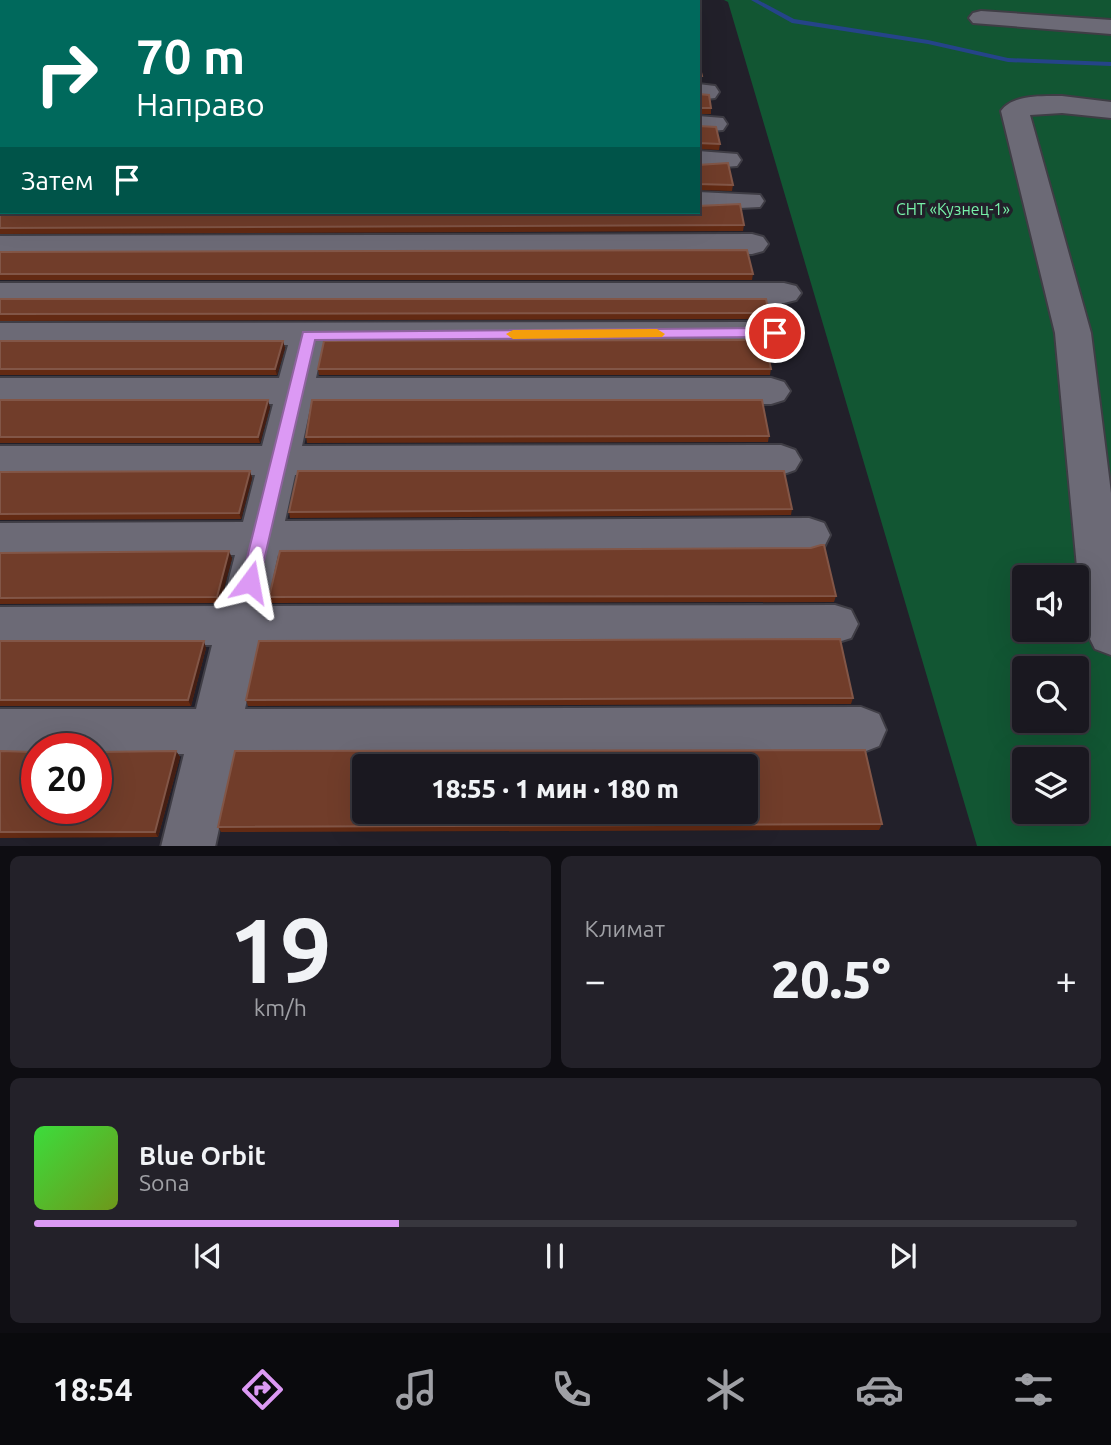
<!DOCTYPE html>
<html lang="ru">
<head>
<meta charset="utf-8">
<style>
	:root { --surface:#1a1820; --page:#232129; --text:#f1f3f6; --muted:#9fa0a5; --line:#38373e; --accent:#dc99f4 }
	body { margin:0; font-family:Ubuntu,sans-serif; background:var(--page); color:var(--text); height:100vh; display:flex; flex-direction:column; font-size:26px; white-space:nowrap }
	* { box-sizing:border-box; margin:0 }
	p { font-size:23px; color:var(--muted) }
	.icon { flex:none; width:38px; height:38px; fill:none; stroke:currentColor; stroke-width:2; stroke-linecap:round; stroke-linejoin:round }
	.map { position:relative; height:846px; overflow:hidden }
	.side { display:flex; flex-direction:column; gap:10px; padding:10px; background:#0e0d12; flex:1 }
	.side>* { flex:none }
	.banner { position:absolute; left:0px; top:0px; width:700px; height:214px; box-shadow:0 7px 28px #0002,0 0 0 2px var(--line); background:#00695c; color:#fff; overflow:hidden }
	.tools { position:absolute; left:1012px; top:565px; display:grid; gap:14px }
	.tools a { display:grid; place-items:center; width:77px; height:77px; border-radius:7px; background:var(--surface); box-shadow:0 7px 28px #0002,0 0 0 2px var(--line); font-size:35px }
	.speed { position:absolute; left:21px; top:733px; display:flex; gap:14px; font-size:35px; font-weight:700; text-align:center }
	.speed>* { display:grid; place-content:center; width:91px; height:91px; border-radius:50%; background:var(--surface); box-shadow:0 7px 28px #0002,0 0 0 2px var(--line); line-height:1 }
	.speed .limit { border:10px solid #d22; background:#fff; color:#111 }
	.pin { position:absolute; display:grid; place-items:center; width:60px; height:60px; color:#fff; margin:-30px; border:4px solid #fff; border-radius:50%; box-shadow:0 2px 7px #0007 }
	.me { position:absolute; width:77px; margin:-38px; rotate:13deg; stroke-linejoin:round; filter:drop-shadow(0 0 5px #0008) }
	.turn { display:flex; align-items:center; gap:24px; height:147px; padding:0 21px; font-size:32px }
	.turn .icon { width:91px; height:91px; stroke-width:2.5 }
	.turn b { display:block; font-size:49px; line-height:60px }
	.then { display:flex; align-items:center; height:66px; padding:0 21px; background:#0003; gap:14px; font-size:26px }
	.big { font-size:52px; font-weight:800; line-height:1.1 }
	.side .card { flex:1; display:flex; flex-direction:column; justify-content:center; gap:10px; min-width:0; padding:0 24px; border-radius:10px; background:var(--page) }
	.side .dial { align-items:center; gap:0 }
	.dial b { font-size:91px; line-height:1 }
	.song { display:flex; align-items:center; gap:21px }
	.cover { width:84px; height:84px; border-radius:10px; background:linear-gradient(135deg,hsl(120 70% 55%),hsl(80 70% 35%)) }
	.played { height:7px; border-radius:4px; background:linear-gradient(90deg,var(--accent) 35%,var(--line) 35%) }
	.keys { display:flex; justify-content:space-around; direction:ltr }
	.heat { display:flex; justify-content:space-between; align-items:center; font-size:38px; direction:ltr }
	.side .tiles { flex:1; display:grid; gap:10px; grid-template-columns:1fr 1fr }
	.card:last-child { grid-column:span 2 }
	.trip { position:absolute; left:352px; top:754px; width:406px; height:70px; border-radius:7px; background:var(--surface); box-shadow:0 7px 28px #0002,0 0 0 2px var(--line); font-weight:800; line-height:70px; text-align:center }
	.dock { display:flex; height:112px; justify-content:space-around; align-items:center; background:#0a0a0d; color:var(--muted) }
	.dock .icon { width:49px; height:49px }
	.dock .current { color:var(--accent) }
	.dock b { font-size:32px; color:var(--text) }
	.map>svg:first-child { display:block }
</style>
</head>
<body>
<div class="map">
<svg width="1111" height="847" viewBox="0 0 1111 847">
	<rect width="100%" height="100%" fill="#22202a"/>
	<!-- green -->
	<path fill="#125633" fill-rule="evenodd" d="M724,0H1111V846H977L728,2ZM1024,578H1076V630H1024ZM1024,668H1076V721H1024ZM1024,760H1076V812H1024Z"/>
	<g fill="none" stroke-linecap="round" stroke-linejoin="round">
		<!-- stream -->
		<path fill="#254489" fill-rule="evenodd" d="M751,0H758L794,19L928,40L1008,58L1111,62V66L1008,62L928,44L792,23Z"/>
		<!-- minor casing -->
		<g stroke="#3f3d45" stroke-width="4">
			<path id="minor" d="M0,3H2V17H0Z
				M981,11L1111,20V34L973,23L969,18L973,13Z
				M698,84L715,86L719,92L715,98L698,100Z
				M0,85H2V101H0Z
				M1062,96L1111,102V118L1062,113L1030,115L1091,333L1111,493V655L1095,649L1088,635L1080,599L1055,333L1001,111C1013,94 1044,96 1062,96Z
				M698,116L723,118L727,124L723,130L698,132Z
				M0,118H2V134H0Z
				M698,151L737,154L741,160L737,166L698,169Z
				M0,152H2V170H0Z
				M698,192L760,195L764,201L760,207L698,210Z
				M752,234L763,237L768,244L763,251L752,254L0,256V236Z
				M0,283H784L796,286L801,293L796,300L784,303H0Z
				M775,322L787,325L793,333L787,341L775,344L323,345L316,378H771L784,382L790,391L784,400L771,404H311L302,446L781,445L795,450L801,460L795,470L781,475H295L285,521L809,518L824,523L830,535L824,547L809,552L278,555L267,606L835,605L851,610L858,624L851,638L835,643L259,645L245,709L861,707L879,714L886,730L879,746L861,753L235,754L215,847H161L184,754L96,755V749H37V755H0V709H196L212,645H0V607L222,606L235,555L0,557V523L243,522L255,475L0,476V446H262L273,404H0V378H279L288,345H0V323Z"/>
		</g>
		<!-- minor -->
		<use href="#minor" fill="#6c6a76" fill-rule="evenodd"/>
	</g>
	<!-- wall -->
	<path fill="#632a13" d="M698,94L711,108V114H698Z
		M698,126L720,144L719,150L698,149Z
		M698,165L733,185L732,191L698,190Z
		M0,205L744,225L743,231L0,234Z
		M0,252L753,274L752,280H0Z
		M0,299L769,313L768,319L0,321Z
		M0,341H283L285,348L277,375H0Z
		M318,369H771L770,375H319Z
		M0,400L270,407L260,443H0Z
		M769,436L768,442L307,443L306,437Z
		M250,471L252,478L241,519L0,520V472Z
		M792,509L791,515L290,518L289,512Z
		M0,553L232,558L220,603L0,604Z
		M836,596L834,602L271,603L269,597Z
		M0,641L206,648L191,706H0Z
		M853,698L851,704L248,706L246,700Z
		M35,746H90L92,749H37V808H96V752L176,751L180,757L158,837L0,838V751L33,752Z
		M882,824L879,830L221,832L218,827Z"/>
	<!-- shaded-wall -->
	<path fill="#441e13" d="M702,76V82L698,83V77Z
		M283,341L285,348L277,375L275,369Z
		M268,400L270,407L260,443L258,437Z
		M250,471L252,478L241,519L239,513Z
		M229,551L232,558L220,603L217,597Z
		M204,641L206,648L191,706L188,700Z
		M176,751L180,757L158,837L155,832Z"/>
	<!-- building -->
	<path fill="#713d2a" stroke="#825647" stroke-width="2" fill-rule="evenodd" d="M2,0H672V2H2Z
		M2,12V84L1,77L0,78V13Z
		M698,61L702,76L698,77Z
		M698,94L709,95L711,108H698Z
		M2,95V119L1,110H0V96Z
		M698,126L716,127L720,144L698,143Z
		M2,128V158L1,144H0V129Z
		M728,163L733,185L698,184V165Z
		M2,164V201L1,184H0V165Z
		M2,204V212H698V206L740,204L744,225L0,228V205Z
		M747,250L753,274H0V252Z
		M0,299H766L769,313L0,314Z
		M765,340L771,369H318L324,341Z
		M0,341H283L275,369H0Z
		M0,400H268L258,437H0Z
		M312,400H762L769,436L306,437Z
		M250,471L239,513L0,514V472Z
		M298,471H784L792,509L289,512Z
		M821,545H824L836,596L269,597L280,551L811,548Z
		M229,551L217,597L0,598V553Z
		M840,639L853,698L246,700L259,641Z
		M0,641H204L188,700H0Z
		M35,746H90L91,749H37V808H96V752L176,751L155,832H0V751L33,752Z
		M865,750L882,824L218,827L235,751ZM364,766H746V812H364Z"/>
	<!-- route -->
	<path fill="#dc99f4" stroke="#8f639f" stroke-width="2" d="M775,328L780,330V337L315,340L259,582L250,590L241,582L303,332Z"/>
	<!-- slow -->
	<path fill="#f59e0b" d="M657,329L665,334L662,337L513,339L506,334L513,330Z"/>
	<g text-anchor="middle" stroke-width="7" stroke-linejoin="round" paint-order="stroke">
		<!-- far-park labels -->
		<g font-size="16" fill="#77f2a9" stroke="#22202a">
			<text x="953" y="215">СНТ «Кузнец-1»</text>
		</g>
	</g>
</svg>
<div class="tools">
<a><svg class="icon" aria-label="sound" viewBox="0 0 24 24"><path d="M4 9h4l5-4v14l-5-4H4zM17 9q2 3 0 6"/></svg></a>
<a><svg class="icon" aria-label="search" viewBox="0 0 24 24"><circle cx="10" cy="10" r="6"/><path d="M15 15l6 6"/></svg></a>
<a><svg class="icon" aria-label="layers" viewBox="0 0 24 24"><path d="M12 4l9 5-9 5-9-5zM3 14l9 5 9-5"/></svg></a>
</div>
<div class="speed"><div class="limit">20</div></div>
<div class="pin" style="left:775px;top:333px;background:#d93025"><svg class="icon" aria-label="arrive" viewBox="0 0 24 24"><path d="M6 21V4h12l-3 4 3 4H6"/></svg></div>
<svg class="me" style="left:250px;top:582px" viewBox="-20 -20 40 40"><path d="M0-17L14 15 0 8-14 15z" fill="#dc99f4" stroke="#fff" stroke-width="4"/></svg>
<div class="trip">18:55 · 1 мин · 180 m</div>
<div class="banner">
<div class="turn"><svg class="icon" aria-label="right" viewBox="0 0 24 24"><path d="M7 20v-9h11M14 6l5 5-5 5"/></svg><div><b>70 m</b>Направо</div></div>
<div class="then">Затем<svg class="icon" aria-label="arrive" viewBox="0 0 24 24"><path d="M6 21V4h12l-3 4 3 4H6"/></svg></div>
</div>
</div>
<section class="side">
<div class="tiles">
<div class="card dial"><b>19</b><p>km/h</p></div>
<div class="card"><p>Климат</p>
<div class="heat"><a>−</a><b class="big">20.5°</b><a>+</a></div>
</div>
<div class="card">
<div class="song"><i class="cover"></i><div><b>Blue Orbit</b><p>Sona</p></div></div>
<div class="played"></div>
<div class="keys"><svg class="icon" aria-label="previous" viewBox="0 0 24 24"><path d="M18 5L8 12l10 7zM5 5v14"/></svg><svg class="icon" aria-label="pause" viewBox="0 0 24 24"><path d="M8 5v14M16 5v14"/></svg><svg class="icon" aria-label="next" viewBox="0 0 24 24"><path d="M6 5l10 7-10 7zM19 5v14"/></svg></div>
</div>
</div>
</section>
<nav class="dock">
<b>18:54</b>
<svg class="icon current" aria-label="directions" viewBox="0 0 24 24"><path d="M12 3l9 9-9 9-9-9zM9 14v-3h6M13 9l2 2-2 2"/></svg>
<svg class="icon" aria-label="music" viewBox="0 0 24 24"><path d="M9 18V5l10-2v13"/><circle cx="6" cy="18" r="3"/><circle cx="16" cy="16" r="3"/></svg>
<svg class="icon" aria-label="phone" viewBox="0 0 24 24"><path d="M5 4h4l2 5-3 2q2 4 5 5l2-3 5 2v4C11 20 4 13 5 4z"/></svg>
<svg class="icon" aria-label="climate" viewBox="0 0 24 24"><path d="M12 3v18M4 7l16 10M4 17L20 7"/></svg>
<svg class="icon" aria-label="car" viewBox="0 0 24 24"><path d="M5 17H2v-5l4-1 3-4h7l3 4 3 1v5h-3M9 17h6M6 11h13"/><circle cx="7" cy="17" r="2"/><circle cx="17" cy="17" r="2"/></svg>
<svg class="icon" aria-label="filters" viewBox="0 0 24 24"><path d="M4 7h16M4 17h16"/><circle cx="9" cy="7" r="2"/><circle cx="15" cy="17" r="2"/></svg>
</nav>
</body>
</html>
